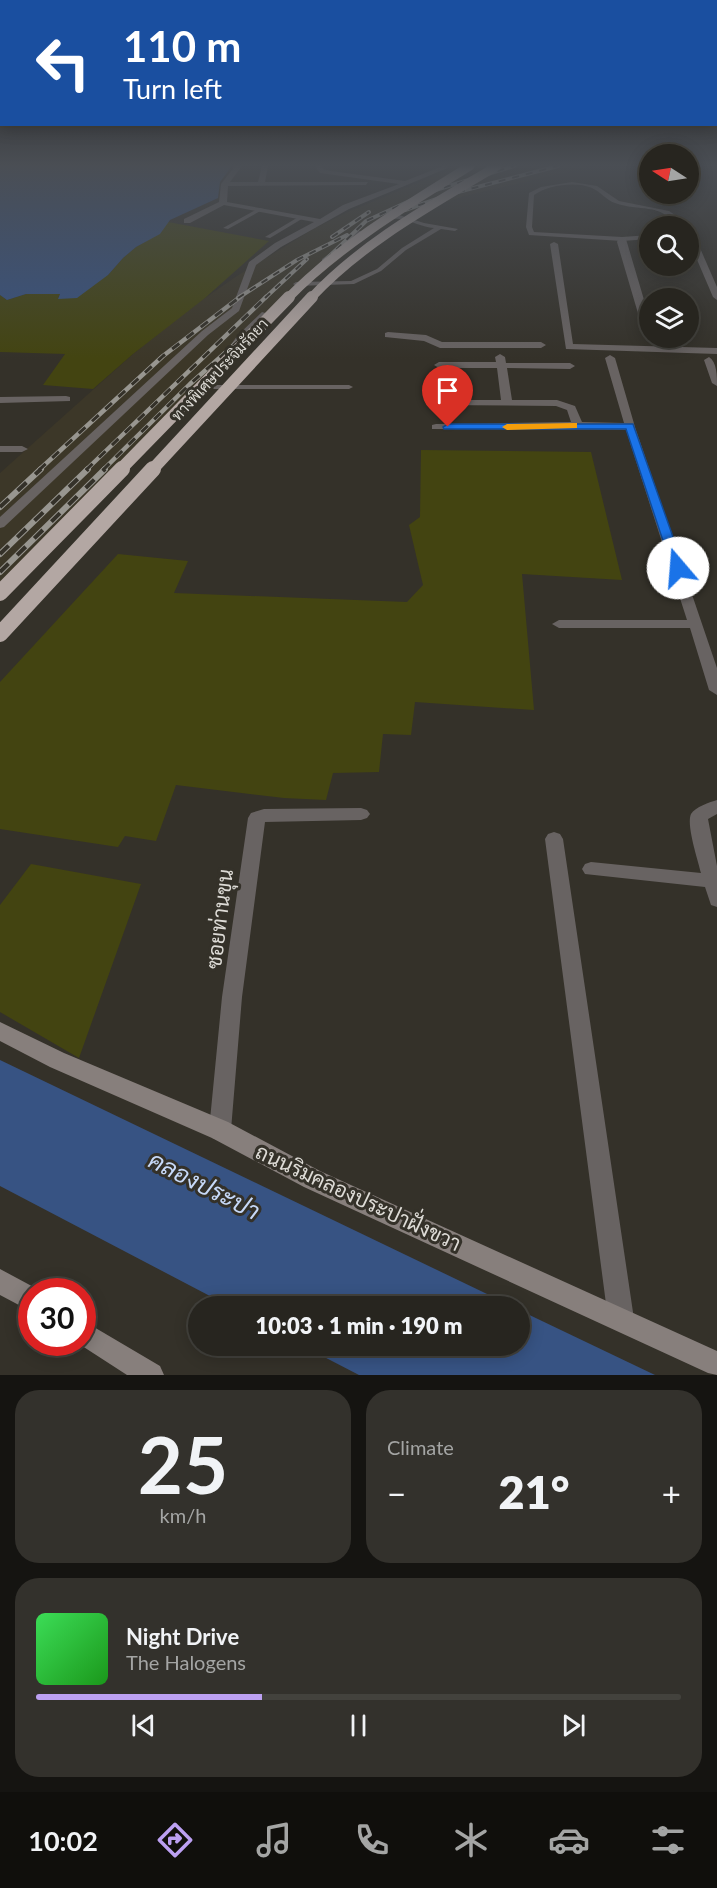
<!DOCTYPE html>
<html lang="en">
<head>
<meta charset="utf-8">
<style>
	:root { --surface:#27251f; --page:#33312c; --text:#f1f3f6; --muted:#a4a5a4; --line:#43423d; --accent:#bca0f2 }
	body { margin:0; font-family:Lato,Sarabun,sans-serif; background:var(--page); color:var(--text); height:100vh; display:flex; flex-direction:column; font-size:22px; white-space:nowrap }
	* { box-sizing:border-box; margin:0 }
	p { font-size:20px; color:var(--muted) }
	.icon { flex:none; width:33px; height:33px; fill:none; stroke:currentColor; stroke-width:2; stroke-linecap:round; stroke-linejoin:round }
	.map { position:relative; height:1375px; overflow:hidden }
	.drawer { display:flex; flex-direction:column; gap:15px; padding:15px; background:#151411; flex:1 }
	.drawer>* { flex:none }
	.guide { position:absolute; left:0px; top:0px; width:717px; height:126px; box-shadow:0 3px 15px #0003,0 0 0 2px var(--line); background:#1a4fa0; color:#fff; overflow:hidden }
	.needle { width:39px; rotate:282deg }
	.controls { position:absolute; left:639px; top:144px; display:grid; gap:12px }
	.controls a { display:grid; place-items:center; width:60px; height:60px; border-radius:50%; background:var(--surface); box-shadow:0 3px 15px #0003,0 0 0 2px var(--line); font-size:30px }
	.speed { position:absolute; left:18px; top:1278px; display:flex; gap:12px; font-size:30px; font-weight:700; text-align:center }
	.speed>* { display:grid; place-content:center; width:78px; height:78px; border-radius:50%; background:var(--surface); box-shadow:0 3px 15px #0003,0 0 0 2px var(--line); line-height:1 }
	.speed .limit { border:9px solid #d22; background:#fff; color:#111 }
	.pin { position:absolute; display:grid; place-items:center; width:51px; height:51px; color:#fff; margin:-62px -26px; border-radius:50% 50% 50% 0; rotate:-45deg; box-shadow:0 0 6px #0007 }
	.pin .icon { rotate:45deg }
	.me { position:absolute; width:66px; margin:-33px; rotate:342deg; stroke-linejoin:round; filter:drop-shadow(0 0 4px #0008) }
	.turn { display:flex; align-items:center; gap:21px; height:126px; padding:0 24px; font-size:27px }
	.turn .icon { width:78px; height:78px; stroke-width:2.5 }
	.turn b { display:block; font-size:42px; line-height:51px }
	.big { font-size:45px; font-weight:800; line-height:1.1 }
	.drawer .card { flex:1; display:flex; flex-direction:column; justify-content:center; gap:9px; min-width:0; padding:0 21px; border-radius:24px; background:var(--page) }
	.drawer .dial { align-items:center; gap:0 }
	.dial b { font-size:78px; line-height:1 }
	.song { display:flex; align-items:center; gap:18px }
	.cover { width:72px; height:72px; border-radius:9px; background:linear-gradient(135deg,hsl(130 70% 55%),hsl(120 70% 35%)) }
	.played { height:6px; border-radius:3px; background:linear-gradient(90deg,var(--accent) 35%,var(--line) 35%) }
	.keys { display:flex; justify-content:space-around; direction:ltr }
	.heat { display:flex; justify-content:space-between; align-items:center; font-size:33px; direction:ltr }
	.drawer .tiles { flex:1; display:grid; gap:15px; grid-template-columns:1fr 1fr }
	.card:last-child { grid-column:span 2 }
	.trip { position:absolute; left:188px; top:1296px; width:342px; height:60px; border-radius:30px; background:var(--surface); box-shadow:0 3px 15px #0003,0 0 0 2px var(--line); font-weight:800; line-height:60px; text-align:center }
	.tab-bar { display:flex; height:96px; justify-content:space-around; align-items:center; background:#100f0c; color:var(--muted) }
	.tab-bar .icon { width:42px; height:42px }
	.tab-bar .on { color:var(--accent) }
	.tab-bar b { font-size:27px; color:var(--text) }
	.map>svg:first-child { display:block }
</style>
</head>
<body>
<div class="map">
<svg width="717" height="1375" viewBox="0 0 717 1375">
	<rect width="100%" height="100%" fill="#343129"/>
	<!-- built -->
	<path fill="#3c3728" d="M458,166H593L469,195L403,214L359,243L249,333L0,587V473L133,354L186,311L237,276L315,228L350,211Z"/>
	<!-- green -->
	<path fill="#434411" d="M168,222L269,241L205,298L133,354L93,389L43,385L65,354L0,352V295L7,300L26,294H60L58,298L108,275L123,258L136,247L160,233Z
		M421,450L591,452L622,580L522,574L534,710L415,702L411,735L383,734L379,772L333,773L326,800L284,798L176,785L156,841L125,836L118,847L0,829V682L118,554L188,561L174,593L407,602L423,585L409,525L420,517Z
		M31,864L141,884L79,1058L0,1012V905Z"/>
	<!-- water -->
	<path fill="#375383" d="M0,166H232L220,182L218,198L170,220L160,234L136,247L123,258L108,275L77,298L58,299L60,294H26L7,300L0,295Z
		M0,1060L512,1306H229L0,1186Z
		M519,1310L655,1375H359L303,1346H519Z"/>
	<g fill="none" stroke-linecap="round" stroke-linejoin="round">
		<!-- lane -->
		<path fill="#686362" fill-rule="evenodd" d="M572,182L597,186L619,201L669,211L675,215L683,226H677C659,202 640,212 615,203C606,200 601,192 592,188C576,181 548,185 534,195L532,227L534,232L622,237L650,235V239L622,241L529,235L526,227L529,193L541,187Z
			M259,208L264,209L228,229L223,228Z
			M399,215L424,223L458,229L455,231L441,229L406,250L381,271L354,284L296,286L293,284L296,282L351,281L377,269L402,248L434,228C422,227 412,221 400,219C393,218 386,220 380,218Z
			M300,216L305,217L270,238L265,237Z
			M359,231L364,232L326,261H322V259Z
			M262,312L269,314L244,339L231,356H225L224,354L238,335Z
			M195,385H349L353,387L349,389H195Z"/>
		<!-- street -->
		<path fill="#686362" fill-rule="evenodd" d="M235,166H242L230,182H258L262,166H268L265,182H368L366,185L228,186L227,202L320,219L343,205L399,184L320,173L315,166H322L323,169L331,171L405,181L443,166L450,167L349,209L281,247L256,265L239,311L208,335L4,527L0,528V517L202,331L232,308L249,262L275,243L314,222L224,205L190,223H184V219L219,202L221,184Z
			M619,237L626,239L650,320V338H654L653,339L645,337L617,242Z
			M554,242L558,244L573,344L717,348V354L566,349L550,244Z
			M696,246L700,248L717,287V300L713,297L692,248Z
			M388,332L426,335L442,342H541L546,345L541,348H440L424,341L385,337V333Z
			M500,354L505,357L506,363H570L575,366L570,369L507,368L512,400H557L575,406L582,422L624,423L605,358L610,355L615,358L635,427L717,668V695L709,690L690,628H559L552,624L559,620H687L626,430L432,429V425L436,424L571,422L567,410L556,406L437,405V401L441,400H501L497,368H439L434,365L439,362H496L495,357Z
			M709,357C717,362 717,376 717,386L712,383L704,360Z
			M66,396L70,397V401L0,403V397Z
			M0,446H22L28,449L22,452H0Z
			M717,800V814L708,819L717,866V907L711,905L705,887L585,874L582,869L585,864L591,862L701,873C698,860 686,825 691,814C695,807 710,802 717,800Z
			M361,808L367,810L370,814L367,818L361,820L265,822L242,997L231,1130L228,1138L220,1141L212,1138L209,1130L222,997L248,818L251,813L264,809Z
			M554,832L560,834L563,839L634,1319L630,1328L621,1332L612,1328L608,1319L545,839L548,834Z"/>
		<!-- secondary -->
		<path fill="#877f7c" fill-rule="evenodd" d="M0,1022L64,1053L228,1122L320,1171L717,1351V1375L708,1373L304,1187L212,1138L50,1067L0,1041Z
			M0,1269L41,1291L32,1292V1312L0,1295Z
			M82,1320L160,1366L164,1375H127L76,1342H82Z"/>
		<!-- rail-far2 casing -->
		<g stroke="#989690" stroke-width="4">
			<path id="rail-far2" d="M405,210L454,193L558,166
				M332,237L369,212
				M238,298L297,260L347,235
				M265,298L307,259
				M286,298L366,221L429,192L514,166"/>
		</g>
		<!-- rail-far1 casing -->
		<g stroke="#989690" stroke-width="4.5">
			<path id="rail-far1" d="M39,470L163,356L240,297
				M86,470L266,297
				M103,470L190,384L288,297"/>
		</g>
		<!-- rail casing -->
		<g stroke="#989690" stroke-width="6">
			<path id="rail" d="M0,507L41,469
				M0,554L88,469
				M0,572L105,469"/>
		</g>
		<!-- rail-far2 -->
		<use href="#rail-far2" stroke="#343129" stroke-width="2" stroke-dasharray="7" stroke-linecap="butt"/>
		<!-- rail-far1 -->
		<use href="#rail-far1" stroke="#343129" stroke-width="3" stroke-dasharray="9" stroke-linecap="butt"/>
		<!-- rail -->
		<use href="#rail" stroke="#343129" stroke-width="4" stroke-dasharray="12" stroke-linecap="butt"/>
		<!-- highway-bridge-far2 -->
		<path stroke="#b3a7a3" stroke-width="9" d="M288,298C340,245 407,205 470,166
			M311,298C363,242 432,205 497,166"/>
		<!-- highway-bridge-far1 -->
		<path stroke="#b3a7a3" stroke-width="12" d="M120,470L289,297
			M152,470L312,297"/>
		<!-- highway-bridge -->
		<path stroke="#b3a7a3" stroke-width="16" d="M0,593L122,469
			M0,634L153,469"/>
	</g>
	<!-- sky -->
	<linearGradient id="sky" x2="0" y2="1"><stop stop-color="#1d1b17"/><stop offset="0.46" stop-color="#4a4e54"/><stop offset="1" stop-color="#4a4e54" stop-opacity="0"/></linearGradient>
	<rect width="717" height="359" fill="url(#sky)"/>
	<!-- route -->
	<path fill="#1a73e8" stroke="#114b97" stroke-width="1.5" d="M448,424H633L684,568L678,572L672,568L626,429H444L443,427Z"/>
	<!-- slow -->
	<path fill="#f59e0b" d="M573,423H577V428L507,430L502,427L507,424Z"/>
	<g text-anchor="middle" stroke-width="6" stroke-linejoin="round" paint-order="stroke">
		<!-- far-street labels -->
		<g font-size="15" fill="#dddbd6" stroke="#343129">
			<text transform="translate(220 370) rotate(-47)" y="5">ทางพิเศษประจิมรัถยา</text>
		</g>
		<!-- near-street labels -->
		<g font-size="21" fill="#dddbd6" stroke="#343129">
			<text transform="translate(220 919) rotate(-83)" y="7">ซอยท่านขุน</text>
			<text transform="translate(358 1198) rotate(25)" y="7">ถนนริมคลองประปาฝั่งขวา</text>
		</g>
		<!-- near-water labels -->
		<g font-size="24" font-style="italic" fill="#c7d9f8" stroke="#343129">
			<text transform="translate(204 1186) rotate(27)" y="8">คลองประปา</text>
		</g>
	</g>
</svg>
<div class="controls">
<a><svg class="needle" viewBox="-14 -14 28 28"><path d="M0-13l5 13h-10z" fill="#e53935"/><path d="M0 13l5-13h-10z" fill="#a4a5a4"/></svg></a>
<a><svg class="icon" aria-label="search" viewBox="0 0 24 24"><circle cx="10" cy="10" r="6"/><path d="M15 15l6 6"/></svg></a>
<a><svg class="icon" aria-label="layers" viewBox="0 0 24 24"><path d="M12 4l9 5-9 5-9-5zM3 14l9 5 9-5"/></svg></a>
</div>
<div class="speed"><div class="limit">30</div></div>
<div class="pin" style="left:448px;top:427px;background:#d93025"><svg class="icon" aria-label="arrive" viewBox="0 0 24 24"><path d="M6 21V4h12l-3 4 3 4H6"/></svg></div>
<svg class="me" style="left:678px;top:568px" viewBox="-20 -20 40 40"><circle r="19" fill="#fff"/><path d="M0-13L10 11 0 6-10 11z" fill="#1a73e8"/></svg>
<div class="trip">10:03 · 1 min · 190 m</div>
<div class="guide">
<div class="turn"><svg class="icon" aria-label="left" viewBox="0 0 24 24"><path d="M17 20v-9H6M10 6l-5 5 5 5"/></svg><div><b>110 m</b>Turn left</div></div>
</div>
</div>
<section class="drawer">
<div class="tiles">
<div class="card dial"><b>25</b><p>km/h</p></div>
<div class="card"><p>Climate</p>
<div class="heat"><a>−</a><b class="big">21°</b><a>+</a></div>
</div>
<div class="card">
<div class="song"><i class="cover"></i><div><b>Night Drive</b><p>The Halogens</p></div></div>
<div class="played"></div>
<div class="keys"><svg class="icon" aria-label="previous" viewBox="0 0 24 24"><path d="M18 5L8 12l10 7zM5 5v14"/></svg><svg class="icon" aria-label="pause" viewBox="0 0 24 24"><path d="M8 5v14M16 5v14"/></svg><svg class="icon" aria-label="next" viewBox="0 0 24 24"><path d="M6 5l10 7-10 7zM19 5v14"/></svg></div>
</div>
</div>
</section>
<nav class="tab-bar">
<b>10:02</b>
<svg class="icon on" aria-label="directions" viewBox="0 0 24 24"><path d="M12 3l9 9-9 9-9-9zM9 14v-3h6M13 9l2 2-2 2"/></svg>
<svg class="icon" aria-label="music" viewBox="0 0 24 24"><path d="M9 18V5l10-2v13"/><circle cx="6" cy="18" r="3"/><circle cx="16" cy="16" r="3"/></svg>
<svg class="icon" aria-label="phone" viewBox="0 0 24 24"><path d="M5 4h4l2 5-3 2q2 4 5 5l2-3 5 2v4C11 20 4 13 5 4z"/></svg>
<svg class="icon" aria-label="climate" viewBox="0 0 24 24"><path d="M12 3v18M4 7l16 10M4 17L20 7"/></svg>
<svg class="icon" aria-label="car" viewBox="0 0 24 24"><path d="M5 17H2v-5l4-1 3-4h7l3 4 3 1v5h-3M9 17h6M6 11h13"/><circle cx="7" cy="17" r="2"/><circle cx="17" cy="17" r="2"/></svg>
<svg class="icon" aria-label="filters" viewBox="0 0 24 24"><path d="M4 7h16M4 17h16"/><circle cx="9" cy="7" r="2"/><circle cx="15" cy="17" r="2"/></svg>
</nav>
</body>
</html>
